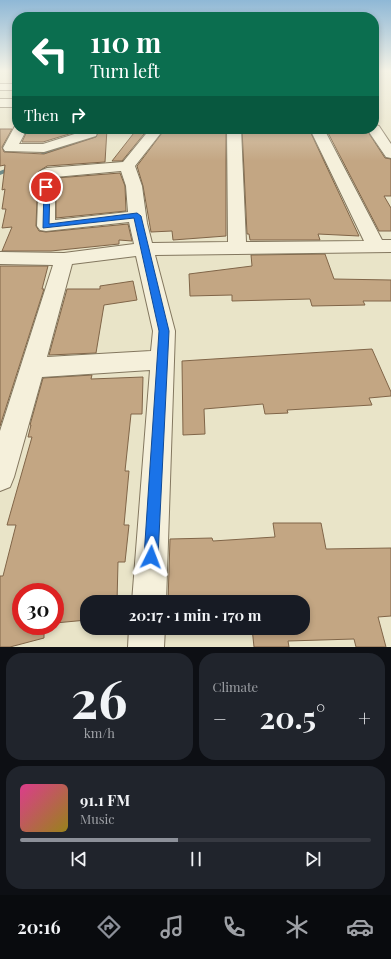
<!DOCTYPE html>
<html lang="en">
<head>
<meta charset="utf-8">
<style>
	:root { --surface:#171b24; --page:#20242c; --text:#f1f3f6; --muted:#9ea1a6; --line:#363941; --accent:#8c9099 }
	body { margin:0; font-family:"Playfair Display",serif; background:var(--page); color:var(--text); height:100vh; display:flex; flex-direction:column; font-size:15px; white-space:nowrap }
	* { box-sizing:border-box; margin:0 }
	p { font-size:13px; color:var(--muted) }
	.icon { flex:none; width:22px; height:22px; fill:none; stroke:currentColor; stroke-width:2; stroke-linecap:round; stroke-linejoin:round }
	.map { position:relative; height:647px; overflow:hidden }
	.drawer { display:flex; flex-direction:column; gap:6px; padding:6px; background:#0d0f14; flex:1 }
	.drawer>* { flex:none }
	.top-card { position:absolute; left:12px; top:12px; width:367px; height:122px; border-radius:16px; box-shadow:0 2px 6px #0003; background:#0b6e4f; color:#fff; overflow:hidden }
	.speed { position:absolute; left:12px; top:583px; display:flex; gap:8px; font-size:20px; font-weight:700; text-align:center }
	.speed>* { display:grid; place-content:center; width:52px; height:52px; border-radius:50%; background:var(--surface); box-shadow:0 2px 6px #0003; line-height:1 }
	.speed .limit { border:6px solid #d22; background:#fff; color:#111 }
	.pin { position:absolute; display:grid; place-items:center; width:34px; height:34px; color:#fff; margin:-17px; border:2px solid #fff; border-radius:50%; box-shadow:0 1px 4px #0007 }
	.me { position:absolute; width:44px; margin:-22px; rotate:3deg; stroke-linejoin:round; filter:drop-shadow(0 0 3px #0008) }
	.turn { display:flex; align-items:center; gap:14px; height:84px; padding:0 12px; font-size:18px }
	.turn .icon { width:52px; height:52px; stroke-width:2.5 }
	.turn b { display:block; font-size:28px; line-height:34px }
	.then { display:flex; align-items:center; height:38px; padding:0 12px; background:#0003; gap:8px; font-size:15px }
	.big { font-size:30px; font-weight:700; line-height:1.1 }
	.drawer .widget { flex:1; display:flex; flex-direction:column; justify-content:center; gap:6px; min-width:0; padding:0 14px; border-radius:16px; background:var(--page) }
	.drawer .dial { align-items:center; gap:0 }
	.dial b { font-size:52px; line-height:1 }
	.song { display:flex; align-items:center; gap:12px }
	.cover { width:48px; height:48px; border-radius:6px; background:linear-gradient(135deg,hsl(330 70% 55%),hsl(50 70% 35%)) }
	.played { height:4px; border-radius:2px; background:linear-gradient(90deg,var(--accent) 45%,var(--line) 45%) }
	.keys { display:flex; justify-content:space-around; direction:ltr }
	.heat { display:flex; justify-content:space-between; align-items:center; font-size:22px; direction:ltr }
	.drawer .tiles { flex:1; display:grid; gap:6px; grid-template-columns:1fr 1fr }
	.widget:last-child { grid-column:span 2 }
	.trip { position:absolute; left:80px; top:595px; width:230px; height:40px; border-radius:16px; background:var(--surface); box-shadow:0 2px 6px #0003; font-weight:700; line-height:40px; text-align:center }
	.tabs { display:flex; height:64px; justify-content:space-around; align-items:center; background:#090b0e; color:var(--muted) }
	.tabs .icon { width:28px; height:28px }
	.tabs .active { color:var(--accent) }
	.tabs b { font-size:18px; color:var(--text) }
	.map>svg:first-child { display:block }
</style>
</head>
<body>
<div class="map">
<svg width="391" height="647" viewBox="0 0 391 647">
	<rect width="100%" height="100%" fill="#e9e4c8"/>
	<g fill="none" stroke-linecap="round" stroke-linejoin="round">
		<!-- stream -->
		<path fill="#708b88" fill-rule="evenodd" d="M107,129H112C95,144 59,150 37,159L32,158L42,153L92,137Z
			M13,166L16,168L15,169L0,175V171Z"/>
	</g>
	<!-- building -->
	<path fill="#c3a683" stroke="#806548" d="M0,129H12L2,147L4,152L44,154L96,137L99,129H107L105,162L47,166L38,172L36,226L39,231L46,232L128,224L132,241L119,240V244L51,251H2L12,227L2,228L6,209H2L5,189L2,190L5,165L0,166Z
		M28,129H82V130L43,142H22Z
		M137,129H148L122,161H112Z
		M165,129H226V236L173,240L172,231L151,232L143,186L137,166Z
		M242,129H309L359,236L318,234L320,240H250L249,234H247Z
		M326,129H366L385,158L391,159V196H384L391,208V231H379Z
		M120,173L125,186L126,211L56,218V178Z
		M325,254L334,279L391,280V301H363L365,305L312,306L310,299L232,301V295L190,296L189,274L252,266L251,255Z
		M0,266H48L42,289H44L0,426Z
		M133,281L137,300L104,305L96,353L49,355L67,289H100V286Z
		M372,349L391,392V396L369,398L372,405L287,410L288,413L265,414L263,404L204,409L205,434L183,435L182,361Z
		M92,375L91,379L143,377L142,414H131L125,471H129L124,525H129L125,562H118L117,602H87V620L55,623V592H21V626H44V638L10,647H0V576H3L16,525H7L32,437H28L31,425H30L43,378Z
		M273,523H321L326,549L391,548V616L378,617L386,647H356L354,639L288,641L289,647H254L252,628H303V602H168L170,539L212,538L213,541L275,537Z
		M168,628H202V630L168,631Z"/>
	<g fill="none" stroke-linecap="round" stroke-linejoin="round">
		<!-- minor casing -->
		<g stroke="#83775f" stroke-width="2">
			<path id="minor" d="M0,84H17V90H0Z
				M0,99H17V107H0Z
				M374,125L379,126L391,144V158L386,157L367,129H374Z
				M15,126H17V129H27L19,144H43L84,131V129H98L96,136L44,152L5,151L3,148Z
				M150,129H164L135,166L142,186L147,223L152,243L228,242L227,129H241L246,242L364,241L310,129H324L382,240H391V252L155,255L175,331L166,602H132L150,370L42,377L14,477L10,487L0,491V431L53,265L0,264V252L64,253L134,244L129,222L46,231L40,230L37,226L39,173L42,170L47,168L123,162ZM121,171L126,186L128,212L55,220V177ZM136,256L153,331L151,351L47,357L72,264Z
				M129,628H165L164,647H128Z"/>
		</g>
		<!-- minor -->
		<use href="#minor" fill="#f5f0db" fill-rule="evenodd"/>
	</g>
	<!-- sky -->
	<linearGradient id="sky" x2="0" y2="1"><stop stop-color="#8fb8d6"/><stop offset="0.44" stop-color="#f5f3e6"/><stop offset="1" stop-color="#f5f3e6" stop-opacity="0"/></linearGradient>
	<rect width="391" height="161" fill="url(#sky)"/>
	<!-- route -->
	<path fill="#1a73e8" stroke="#114b97" d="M44,185L50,187L49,224L137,213L141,216L169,331L158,557L156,561L151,563L146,561L144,557L159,331L134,218L43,228Z"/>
</svg>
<div class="speed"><div class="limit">30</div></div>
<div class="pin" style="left:46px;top:187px;background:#d93025"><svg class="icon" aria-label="arrive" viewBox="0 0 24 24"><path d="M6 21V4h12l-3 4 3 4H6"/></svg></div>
<svg class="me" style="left:151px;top:557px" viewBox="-20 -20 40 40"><path d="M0-17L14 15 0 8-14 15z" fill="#1a73e8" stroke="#fff" stroke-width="4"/></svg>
<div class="trip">20:17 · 1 min · 170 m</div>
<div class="top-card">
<div class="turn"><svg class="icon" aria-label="left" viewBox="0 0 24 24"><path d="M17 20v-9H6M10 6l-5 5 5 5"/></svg><div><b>110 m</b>Turn left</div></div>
<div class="then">Then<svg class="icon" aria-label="right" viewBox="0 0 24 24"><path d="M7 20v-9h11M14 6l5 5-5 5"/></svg></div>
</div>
</div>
<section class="drawer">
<div class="tiles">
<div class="widget dial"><b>26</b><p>km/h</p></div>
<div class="widget"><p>Climate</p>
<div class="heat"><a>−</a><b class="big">20.5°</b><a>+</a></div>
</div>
<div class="widget">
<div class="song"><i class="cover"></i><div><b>91.1 FM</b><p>Music</p></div></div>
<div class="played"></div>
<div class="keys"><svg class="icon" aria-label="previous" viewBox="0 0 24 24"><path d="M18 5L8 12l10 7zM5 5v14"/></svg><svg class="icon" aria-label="pause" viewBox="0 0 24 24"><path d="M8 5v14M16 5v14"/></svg><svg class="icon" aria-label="next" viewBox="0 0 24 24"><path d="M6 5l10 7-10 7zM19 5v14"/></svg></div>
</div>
</div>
</section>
<nav class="tabs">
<b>20:16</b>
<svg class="icon active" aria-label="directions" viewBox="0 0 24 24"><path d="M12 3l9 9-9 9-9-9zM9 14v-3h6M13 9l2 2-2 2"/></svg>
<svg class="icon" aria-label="music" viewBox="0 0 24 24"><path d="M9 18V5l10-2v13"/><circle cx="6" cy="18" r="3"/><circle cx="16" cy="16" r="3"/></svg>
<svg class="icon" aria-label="phone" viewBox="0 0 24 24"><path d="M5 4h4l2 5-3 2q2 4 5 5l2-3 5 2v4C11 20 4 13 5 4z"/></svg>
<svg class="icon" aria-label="climate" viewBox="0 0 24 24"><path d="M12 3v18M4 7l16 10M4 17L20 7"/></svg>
<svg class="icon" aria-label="car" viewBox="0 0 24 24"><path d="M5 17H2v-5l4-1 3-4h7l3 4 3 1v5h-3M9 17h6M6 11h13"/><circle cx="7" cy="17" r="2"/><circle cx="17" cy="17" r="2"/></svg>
</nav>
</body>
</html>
